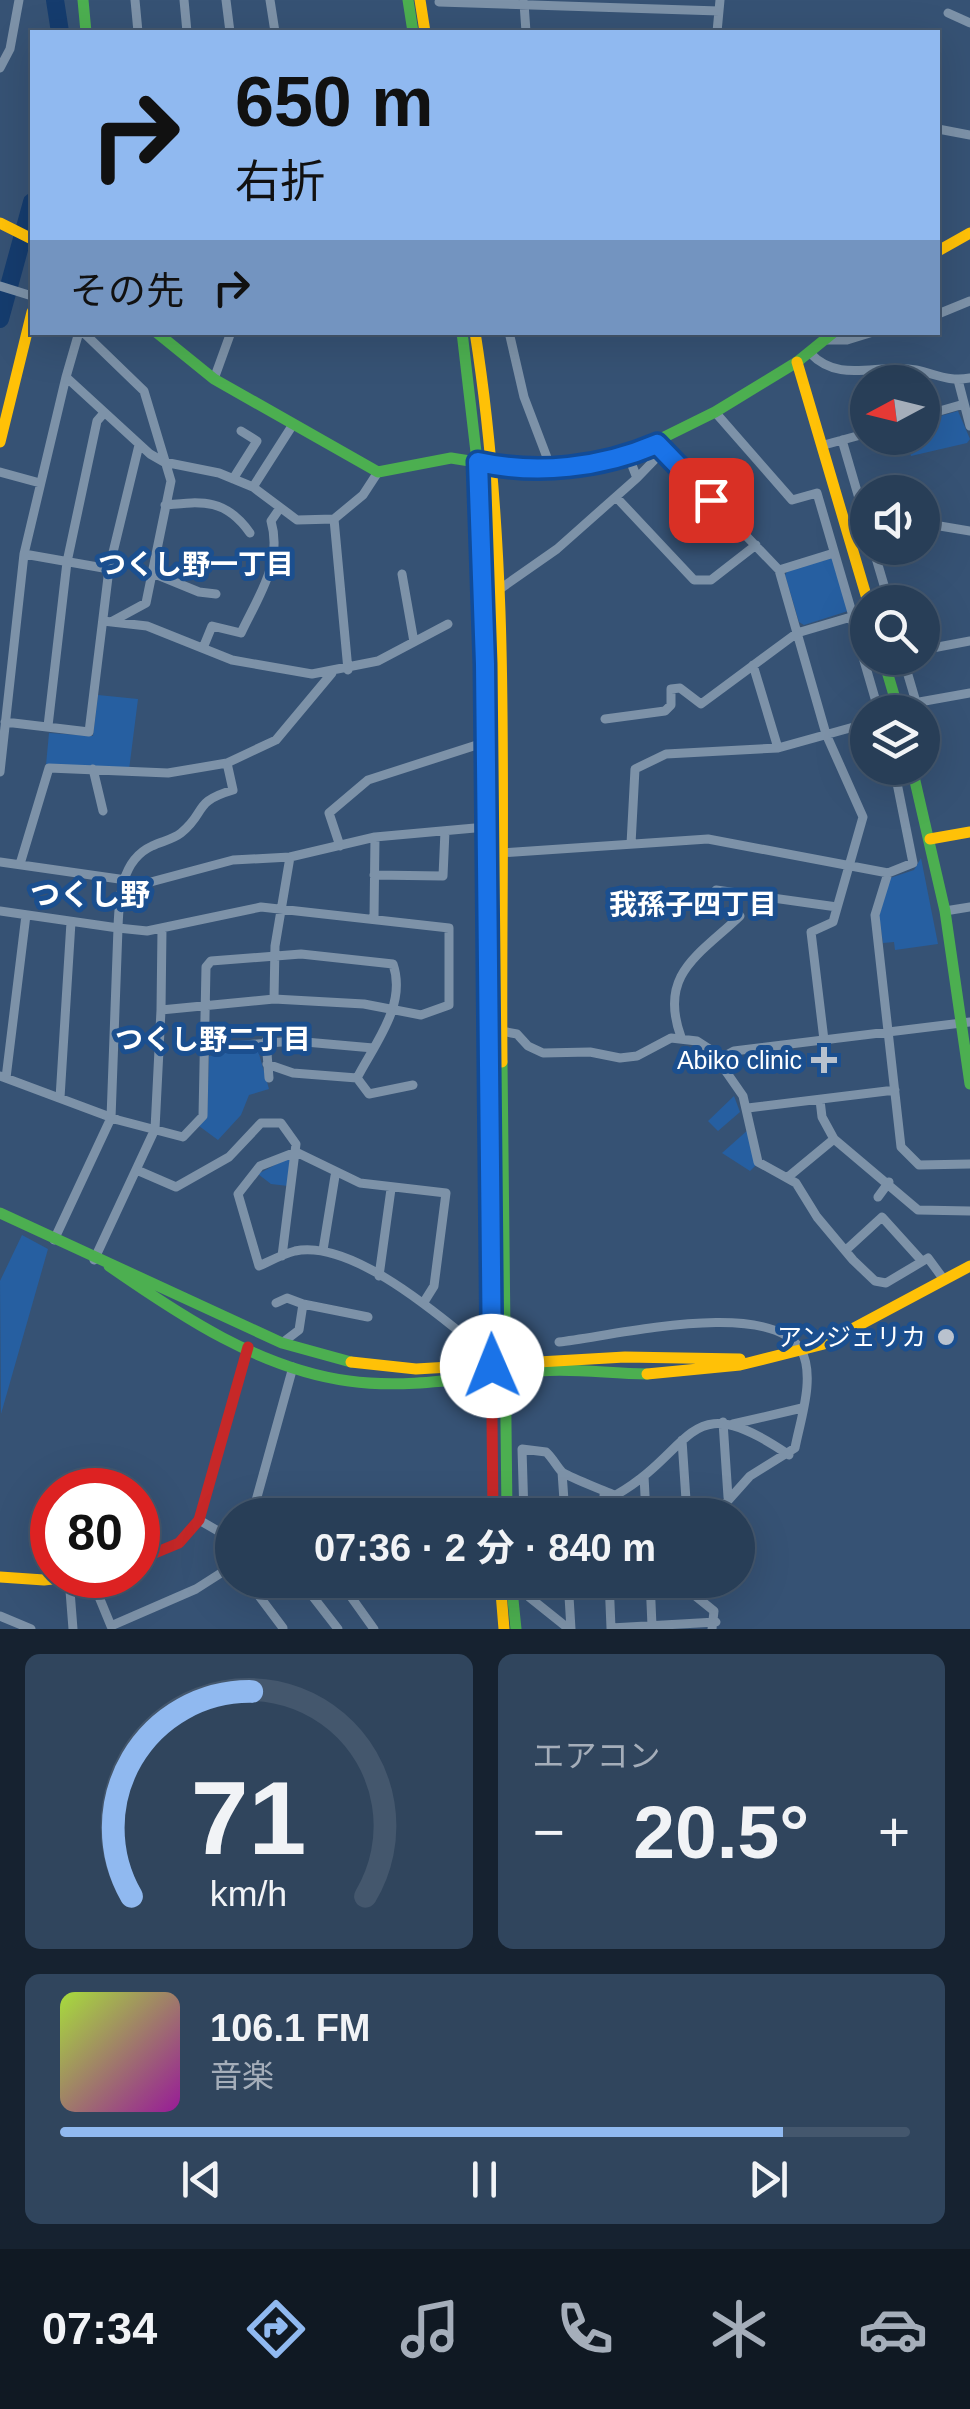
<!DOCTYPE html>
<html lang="ja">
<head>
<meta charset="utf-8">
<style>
	:root { --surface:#283e57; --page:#30455d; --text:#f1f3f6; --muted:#a5aeba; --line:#44576d; --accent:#90b9f0 }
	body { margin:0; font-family:Arial,"Noto Sans JP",sans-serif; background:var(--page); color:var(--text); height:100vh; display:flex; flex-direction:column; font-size:38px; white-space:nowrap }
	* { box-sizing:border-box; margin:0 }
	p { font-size:32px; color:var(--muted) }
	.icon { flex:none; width:55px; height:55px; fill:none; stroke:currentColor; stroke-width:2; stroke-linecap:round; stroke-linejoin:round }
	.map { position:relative; height:1629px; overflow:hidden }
	.drawer { display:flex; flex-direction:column; gap:25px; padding:25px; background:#162230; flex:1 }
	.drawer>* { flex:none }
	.top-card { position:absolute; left:30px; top:30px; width:910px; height:305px; border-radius:0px; box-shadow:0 10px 40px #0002,0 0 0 2px var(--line); background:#90b9f0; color:#111; overflow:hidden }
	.needle { width:65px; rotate:263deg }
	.controls { position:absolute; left:850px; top:365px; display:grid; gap:20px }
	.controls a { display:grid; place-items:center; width:90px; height:90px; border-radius:50%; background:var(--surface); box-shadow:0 10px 40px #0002,0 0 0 2px var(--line); font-size:50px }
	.speed { position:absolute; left:30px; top:1468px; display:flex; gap:20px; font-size:50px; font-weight:700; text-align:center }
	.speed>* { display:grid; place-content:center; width:130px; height:130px; border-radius:50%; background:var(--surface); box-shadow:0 10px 40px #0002,0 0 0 2px var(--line); line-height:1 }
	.speed .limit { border:15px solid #d22; background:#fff; color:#111 }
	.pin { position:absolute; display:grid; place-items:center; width:85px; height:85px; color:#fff; margin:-42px; border-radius:20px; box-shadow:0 5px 15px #0006 }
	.me { position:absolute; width:110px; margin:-55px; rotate:359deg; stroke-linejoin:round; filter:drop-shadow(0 0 8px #0008) }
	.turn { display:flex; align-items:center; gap:35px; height:210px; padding:0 40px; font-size:45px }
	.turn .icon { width:130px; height:130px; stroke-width:2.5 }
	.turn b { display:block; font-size:70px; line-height:85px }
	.then { display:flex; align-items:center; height:95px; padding:0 40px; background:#0003; gap:20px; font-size:38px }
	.big { font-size:75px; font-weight:700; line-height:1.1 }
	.drawer .tile { flex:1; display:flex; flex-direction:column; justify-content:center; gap:15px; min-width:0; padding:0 35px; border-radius:15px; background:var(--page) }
	.drawer .dial { align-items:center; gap:0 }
	.dial svg { height:260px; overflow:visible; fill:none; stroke:var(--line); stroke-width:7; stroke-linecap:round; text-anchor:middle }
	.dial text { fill:var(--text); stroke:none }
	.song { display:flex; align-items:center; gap:30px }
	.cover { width:120px; height:120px; border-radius:15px; background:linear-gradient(135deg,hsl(80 70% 55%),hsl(300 70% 35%)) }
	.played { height:10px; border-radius:5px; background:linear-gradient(90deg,var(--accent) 85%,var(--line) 85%) }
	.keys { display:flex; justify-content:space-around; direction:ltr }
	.heat { display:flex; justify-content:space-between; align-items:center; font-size:55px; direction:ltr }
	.drawer .tiles { flex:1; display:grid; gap:25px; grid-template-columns:1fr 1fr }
	.tile:last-child { grid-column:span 2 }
	.trip { position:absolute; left:215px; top:1498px; width:540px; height:100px; border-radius:50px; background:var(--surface); box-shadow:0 10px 40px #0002,0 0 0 2px var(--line); font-weight:700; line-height:100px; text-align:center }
	.dock { display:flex; height:160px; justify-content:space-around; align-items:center; background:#101923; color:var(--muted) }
	.dock .icon { width:70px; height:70px }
	.dock .on { color:var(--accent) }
	.dock b { font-size:45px; color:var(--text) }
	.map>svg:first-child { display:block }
</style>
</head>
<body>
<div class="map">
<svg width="970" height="1629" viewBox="0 0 970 1629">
	<rect width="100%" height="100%" fill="#365274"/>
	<!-- green -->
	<path fill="#265fa1" d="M958,411L970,439L967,443L911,456L906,438H922L923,421Z
		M833,558L848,611L804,625L799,622L785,575L788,570Z
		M98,695L138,699L129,770L46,765L49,733L93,736Z
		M921,858L938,944L895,950L894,942L883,943L879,916L890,878L914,870Z
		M257,1047L269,1089L249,1095L241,1115L218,1140L199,1126L207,1118L209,1056Z
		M734,1096L740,1112L718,1131L708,1121Z
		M749,1129L756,1165L750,1171L722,1153Z
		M288,1158L292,1159L288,1186L271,1184L258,1174Z
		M22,1235L48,1249L1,1414L0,1281Z"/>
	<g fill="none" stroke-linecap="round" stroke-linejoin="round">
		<!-- river -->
		<path stroke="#153c6e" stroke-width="18" d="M55,0L60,32
			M0,319L32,202"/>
		<!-- street -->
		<path stroke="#7d92a8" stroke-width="9" d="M135,0L138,32
			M184,0L187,32
			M226,0L230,32
			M270,0L275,32
			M439,2L719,11
			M524,3L526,32
			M948,13L970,23
			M717,32L720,0
			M0,68L10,49L19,0
			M938,129L970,135
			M0,286L32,296
			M938,314L970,301
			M79,332L66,377L150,454L164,462L219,473L253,487L297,520L334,519
			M83,332L144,391L171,481L146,603L111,622
			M509,332L524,397L551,468
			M826,340H847L873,332
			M810,353C840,385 879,362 916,370C936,374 948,382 970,378
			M214,379L231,332
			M958,380L970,426
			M715,412L792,500L817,493L853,616
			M922,416L964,404
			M842,440L868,529
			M657,443L779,570L834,553
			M824,445L868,433
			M0,472L40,483
			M637,478L663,451
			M233,479L257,441L241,431
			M253,487L292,426
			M616,497L694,580H711L756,545
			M165,505C204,501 226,499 250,533
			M922,523L970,531
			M873,548L889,602
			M24,554L109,569
			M779,570L826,734L863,817L833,922L811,932L824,1040
			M155,574L199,592L216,594
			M402,574L414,642
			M497,591L557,549L637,478L628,455
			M851,616L879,712
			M103,621L147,626L232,660L312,674L378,661L448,624
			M203,648L212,626L241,633C258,597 283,562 271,521L280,508
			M922,650L970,641
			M903,658L916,702
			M753,665L778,748
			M348,670L334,519L363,495L378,472
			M897,706L970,693
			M605,719L665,711L671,705V689L680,688L701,704L797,633L868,612
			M5,722L89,732L109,569L139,445
			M48,726L67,562L97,421L104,413
			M93,769L103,811
			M0,772L24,554L66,377
			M631,844L635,769L666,754L778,748L868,723
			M340,846L329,813L368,780L486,742
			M500,853L708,839L888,873L913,863L894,768
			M0,862L147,883L233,860L290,857L375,837L486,827
			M20,864L49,768L168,773L227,763
			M888,873L875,915L901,1147L919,1165L970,1164
			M374,875L443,876L445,831
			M716,890L837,907
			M0,911L118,928C119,898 121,860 152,846C162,841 172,840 181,833C207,812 192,802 233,790L227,763L276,740L332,673
			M945,911L970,907
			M374,918L375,837
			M274,999L275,946L290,857
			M161,1010L162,929
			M501,1031L517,1034L528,1046L543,1053L590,1052L620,1058L637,1056L671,1038L697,1041L711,1050L743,1096L758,1162L796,1183L817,1217L853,1260L875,1281L886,1283L928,1258L942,1277
			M681,1037C658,974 699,955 740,916
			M266,1041L269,1078
			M206,1048L294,1041L373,1048
			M719,1059L734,1051L970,1022
			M0,1076L118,1120L183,1137L203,1116L206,967L211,961L301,954L393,964C407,1005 375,1043 357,1078L293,1073L267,1064
			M6,1078L26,915
			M357,1078L369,1094L413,1085
			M60,1098L71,922
			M748,1108L895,1090
			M834,1139L918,1210L970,1211
			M139,1171L176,1187L229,1157L261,1123H281L296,1144L282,1256
			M788,1177L834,1139L822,1117L820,1100
			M878,1197L889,1182
			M54,1240L111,1118L118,928L147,931L261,907L449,928V1005L421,1015L364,1004L274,999L161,1010L155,1129L94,1260
			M323,1250L335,1176
			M846,1250L882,1217L920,1259
			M379,1276L391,1189
			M424,1302L434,1286L446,1193L360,1183L296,1152L260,1166L238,1194L259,1266C270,1261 283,1254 295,1251C348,1240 428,1306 467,1338
			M276,1303L287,1298L303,1304L299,1330L282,1343
			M303,1304L368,1317
			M559,1342C614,1336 769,1297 801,1350C816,1376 800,1421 795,1448L750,1476L725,1504L729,1515
			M723,1422L728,1497
			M733,1424L802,1408
			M682,1440L687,1515
			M562,1472L565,1515
			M644,1476L646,1515
			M604,1495L605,1515
			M257,1499L295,1515
			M252,1515L293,1367
			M524,1515L522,1449L546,1452C552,1457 557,1467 562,1472C565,1475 613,1495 616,1495C697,1449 685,1384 789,1455
			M199,1520L232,1539
			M90,1575L111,1626L196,1589L232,1566
			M69,1578L73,1629
			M255,1580L256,1592L283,1628
			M300,1580L338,1629
			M339,1580L374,1629
			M528,1580L529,1597L569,1629
			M568,1580L571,1629
			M609,1580L611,1628L716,1622
			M650,1580L652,1626
			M685,1580L688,1590L714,1611L712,1629
			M0,1616L31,1629"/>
		<!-- fast -->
		<path stroke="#4caf50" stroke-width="11" d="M83,0L86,32
			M408,0L413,32
			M156,332L214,379L378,472L451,458L520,469L628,455L715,412L797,362L834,332
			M462,332L481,495L486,823
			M883,658L899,712
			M912,768L945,911L970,1084
			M502,1062L507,1515
			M0,1213L282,1343L351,1362
			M109,1266C181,1316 260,1369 349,1381C413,1390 476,1375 540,1371C576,1368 611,1374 647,1374
			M511,1580L516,1629"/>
		<!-- slow -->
		<path stroke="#ffc107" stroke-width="11" d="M420,0L425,32
			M0,223L32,239
			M938,251L970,233
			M475,332C513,572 500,820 502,1062
			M797,362L868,602
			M0,442L32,312
			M930,839L970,832
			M351,1362L416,1369L625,1357L740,1359
			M647,1374L740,1365L824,1344L970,1266
			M0,1577L44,1580L87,1575
			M500,1580L504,1629"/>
		<!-- jam -->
		<path stroke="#c62828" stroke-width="11" d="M486,823L493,1515
			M138,1560L179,1543L199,1520L248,1347"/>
	</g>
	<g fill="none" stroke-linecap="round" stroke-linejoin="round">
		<!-- route casing -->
		<g stroke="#114b97" stroke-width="25">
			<path id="route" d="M492,1366L485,664L478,462C537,475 601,468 657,444L711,500"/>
		</g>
		<!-- route -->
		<use href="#route" stroke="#1a73e8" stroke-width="18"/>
	</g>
	<!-- markers -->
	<g fill="#b9c2ce" stroke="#1b4f8f" stroke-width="4">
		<path d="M819 1045h10v10h10v10h-10v10h-10v-10h-10v-10h10z"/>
		<circle cx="946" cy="1337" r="10"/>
	</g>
	<g text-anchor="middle" stroke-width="10" stroke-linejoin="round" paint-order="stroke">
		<!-- poi labels -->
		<g font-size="25" fill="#fff" stroke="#1b4f8f" text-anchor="end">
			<text x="802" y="1069">Abiko clinic</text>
			<text x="926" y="1346">アンジェリカ</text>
		</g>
		<!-- neighbourhood labels -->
		<g font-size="28" font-weight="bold" fill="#fff" stroke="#1b4f8f">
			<text x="196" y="574">つくし野一丁目</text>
			<text x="693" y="914">我孫子四丁目</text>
			<text x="213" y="1049">つくし野二丁目</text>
		</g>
		<!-- quarter labels -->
		<g font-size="30" font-weight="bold" fill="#fff" stroke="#1b4f8f">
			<text x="90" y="905">つくし野</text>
		</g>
	</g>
</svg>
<div class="controls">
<a><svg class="needle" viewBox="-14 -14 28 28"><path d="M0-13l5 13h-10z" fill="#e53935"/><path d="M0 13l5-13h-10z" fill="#a5aeba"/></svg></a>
<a><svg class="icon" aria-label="sound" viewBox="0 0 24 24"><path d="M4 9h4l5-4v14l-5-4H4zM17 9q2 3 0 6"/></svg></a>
<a><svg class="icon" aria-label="search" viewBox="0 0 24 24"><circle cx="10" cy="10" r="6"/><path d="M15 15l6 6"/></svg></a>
<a><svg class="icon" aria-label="layers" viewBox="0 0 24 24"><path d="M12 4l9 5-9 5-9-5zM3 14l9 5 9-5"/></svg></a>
</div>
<div class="speed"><div class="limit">80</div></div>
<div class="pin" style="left:711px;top:500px;background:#d93025"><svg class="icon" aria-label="arrive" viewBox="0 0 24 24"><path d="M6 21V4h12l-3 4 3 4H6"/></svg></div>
<svg class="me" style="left:492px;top:1366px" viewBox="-20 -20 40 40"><circle r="19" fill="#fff"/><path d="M0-13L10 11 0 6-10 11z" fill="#1a73e8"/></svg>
<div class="trip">07:36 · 2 分 · 840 m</div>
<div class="top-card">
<div class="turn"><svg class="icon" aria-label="right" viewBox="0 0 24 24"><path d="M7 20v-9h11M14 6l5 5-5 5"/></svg><div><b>650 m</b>右折</div></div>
<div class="then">その先<svg class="icon" aria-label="right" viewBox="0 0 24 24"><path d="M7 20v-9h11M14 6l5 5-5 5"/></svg></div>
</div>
</div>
<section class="drawer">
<div class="tiles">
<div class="tile dial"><svg viewBox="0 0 100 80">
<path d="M14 69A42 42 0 1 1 86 69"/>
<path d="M14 69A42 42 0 0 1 51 6" stroke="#90b9f0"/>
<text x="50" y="56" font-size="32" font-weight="700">71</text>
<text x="50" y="72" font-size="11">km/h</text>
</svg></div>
<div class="tile"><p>エアコン</p>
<div class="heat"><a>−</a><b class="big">20.5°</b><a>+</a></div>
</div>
<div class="tile">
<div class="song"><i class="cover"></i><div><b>106.1 FM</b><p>音楽</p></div></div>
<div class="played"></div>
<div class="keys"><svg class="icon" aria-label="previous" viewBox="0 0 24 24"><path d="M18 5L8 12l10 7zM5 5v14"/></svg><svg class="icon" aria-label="pause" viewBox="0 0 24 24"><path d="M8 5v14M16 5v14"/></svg><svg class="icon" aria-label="next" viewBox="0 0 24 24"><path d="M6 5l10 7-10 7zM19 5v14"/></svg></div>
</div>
</div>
</section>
<nav class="dock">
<b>07:34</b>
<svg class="icon on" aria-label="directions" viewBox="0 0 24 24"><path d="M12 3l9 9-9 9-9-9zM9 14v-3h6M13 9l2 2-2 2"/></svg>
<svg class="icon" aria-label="music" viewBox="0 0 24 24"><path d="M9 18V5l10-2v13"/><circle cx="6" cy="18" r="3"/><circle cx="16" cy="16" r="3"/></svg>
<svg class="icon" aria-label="phone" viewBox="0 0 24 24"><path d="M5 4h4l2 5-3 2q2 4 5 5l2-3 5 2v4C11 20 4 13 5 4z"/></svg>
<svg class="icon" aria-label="climate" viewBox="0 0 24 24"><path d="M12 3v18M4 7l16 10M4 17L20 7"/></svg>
<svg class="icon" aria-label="car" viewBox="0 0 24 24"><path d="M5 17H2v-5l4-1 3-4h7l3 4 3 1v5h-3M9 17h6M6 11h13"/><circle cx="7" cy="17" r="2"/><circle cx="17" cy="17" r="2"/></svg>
</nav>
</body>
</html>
